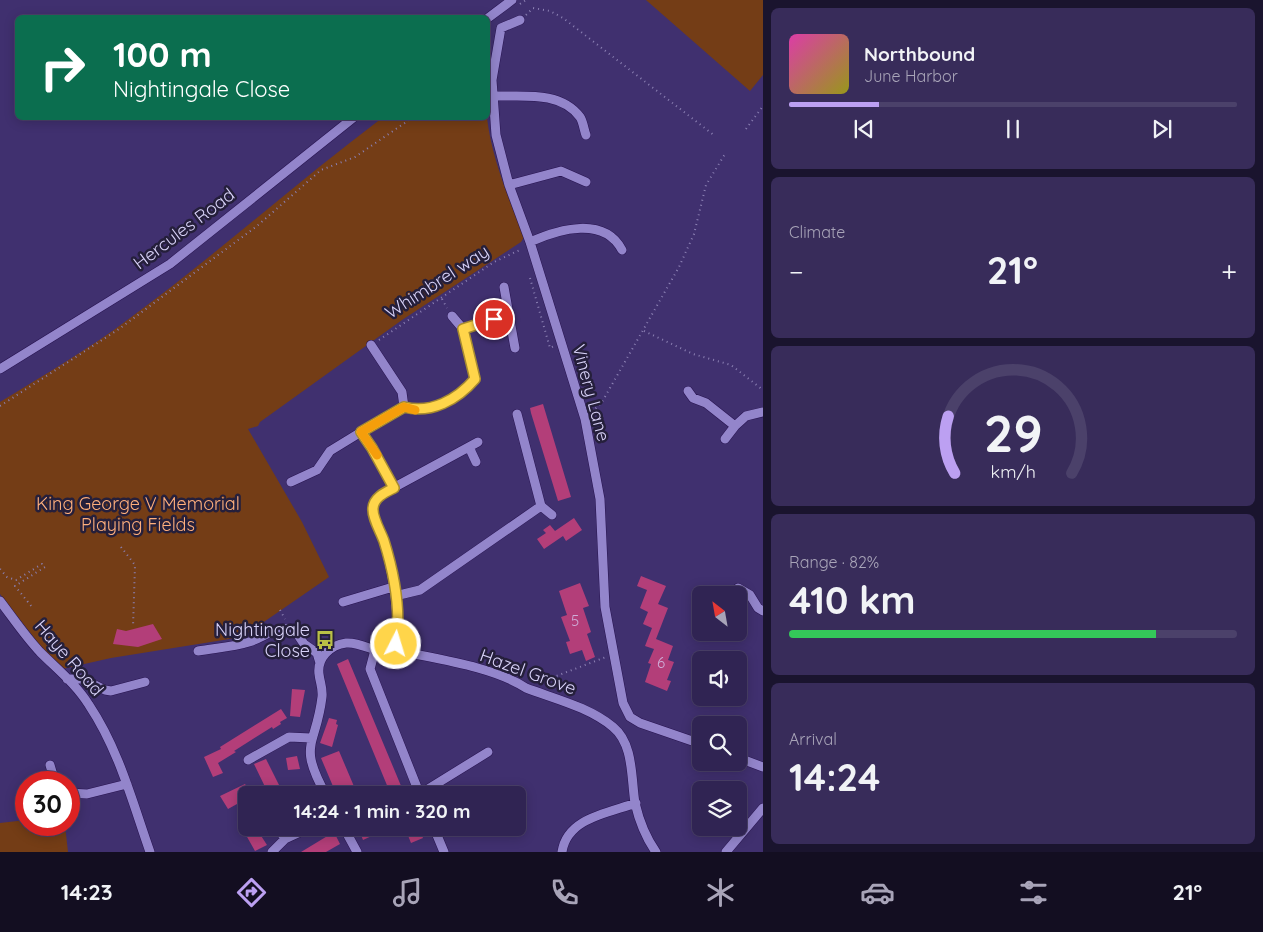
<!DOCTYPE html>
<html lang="en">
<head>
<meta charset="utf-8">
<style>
	:root { --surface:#302453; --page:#382c5a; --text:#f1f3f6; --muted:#a8a4b8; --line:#4b416a; --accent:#bca0f2 }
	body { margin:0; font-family:Quicksand,sans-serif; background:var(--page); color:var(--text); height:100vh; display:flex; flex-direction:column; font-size:19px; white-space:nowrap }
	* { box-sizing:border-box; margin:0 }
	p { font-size:16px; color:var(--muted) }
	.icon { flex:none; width:28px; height:28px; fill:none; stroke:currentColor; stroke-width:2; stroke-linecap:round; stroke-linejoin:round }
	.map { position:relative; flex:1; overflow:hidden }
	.drawer { display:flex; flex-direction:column; gap:8px; padding:8px; background:#1a142e; width:500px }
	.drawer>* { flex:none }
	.banner { position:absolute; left:15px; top:15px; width:475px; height:105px; border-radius:8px; box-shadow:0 2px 12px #0003,0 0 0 1px var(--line); background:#0b6e4f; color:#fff; overflow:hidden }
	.needle { width:32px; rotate:329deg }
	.controls { position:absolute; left:692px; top:586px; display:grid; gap:10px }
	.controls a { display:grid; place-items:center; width:55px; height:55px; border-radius:8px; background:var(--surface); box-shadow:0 2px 12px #0003,0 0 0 1px var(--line); font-size:25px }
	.speed { position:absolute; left:15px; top:771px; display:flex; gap:10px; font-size:25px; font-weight:700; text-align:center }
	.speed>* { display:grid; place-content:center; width:65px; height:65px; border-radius:50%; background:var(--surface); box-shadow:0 2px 12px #0003,0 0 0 1px var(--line); line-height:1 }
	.speed .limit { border:8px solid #d22; background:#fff; color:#111 }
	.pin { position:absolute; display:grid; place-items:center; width:42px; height:42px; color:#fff; margin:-21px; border:2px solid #fff; border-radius:50%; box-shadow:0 1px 5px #0007 }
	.me { position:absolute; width:55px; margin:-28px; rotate:5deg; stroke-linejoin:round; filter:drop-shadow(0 0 4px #0008) }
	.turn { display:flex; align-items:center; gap:18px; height:105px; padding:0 15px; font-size:22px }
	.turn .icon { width:65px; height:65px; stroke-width:2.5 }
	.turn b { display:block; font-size:35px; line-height:42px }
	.big { font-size:38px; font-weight:700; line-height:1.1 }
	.drawer .card { flex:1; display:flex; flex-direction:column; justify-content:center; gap:8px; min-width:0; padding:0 18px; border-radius:8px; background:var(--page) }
	.drawer .dial { align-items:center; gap:0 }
	.dial svg { height:130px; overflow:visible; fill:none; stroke:var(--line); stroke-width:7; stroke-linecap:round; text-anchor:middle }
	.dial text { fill:var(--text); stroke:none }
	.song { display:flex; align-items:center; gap:15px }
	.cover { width:60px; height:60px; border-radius:8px; background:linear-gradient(135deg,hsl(320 70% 55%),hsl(60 70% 35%)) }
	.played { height:5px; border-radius:2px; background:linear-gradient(90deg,var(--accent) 20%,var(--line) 20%) }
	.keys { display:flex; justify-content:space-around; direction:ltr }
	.heat { display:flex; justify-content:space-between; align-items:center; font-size:28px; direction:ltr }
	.charge { height:8px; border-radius:4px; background:linear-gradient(90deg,#34c759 82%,var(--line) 0) }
	.trip { position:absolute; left:238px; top:786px; width:288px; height:50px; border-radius:8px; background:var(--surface); box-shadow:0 2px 12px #0003,0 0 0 1px var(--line); font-weight:700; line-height:50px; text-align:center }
	.menu { display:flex; height:80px; justify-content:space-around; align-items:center; background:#130e21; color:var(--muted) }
	.menu .icon { width:35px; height:35px }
	.menu .current { color:var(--accent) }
	.menu b { font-size:22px; color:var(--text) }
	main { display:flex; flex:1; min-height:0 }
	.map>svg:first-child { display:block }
</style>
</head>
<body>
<main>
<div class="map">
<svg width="763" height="852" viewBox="0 0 763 852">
	<rect width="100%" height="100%" fill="#40306f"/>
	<!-- green -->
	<path fill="#743d16" d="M646,0H763V75L750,91Z
		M382,118H487C492,160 509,198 524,237L521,242L402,320L260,422L258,426L248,429L302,522L329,577L242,637L111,658L62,669L43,649L0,594V402C44,375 89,349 130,318C217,254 297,182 382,118Z
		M26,820V825H65L68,852H0V823Z"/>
	<!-- building -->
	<path fill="#b33e79" d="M543,404L571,497L558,501L531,413L530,408Z
		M574,518L582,530L566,541L563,536L544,549L537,539L546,533L543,530L550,525L555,531Z
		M641,576L666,586L658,604L668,608L656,639L673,646L668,660L674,662L667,680L671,681L667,691L645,682L651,664L648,663L654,649L645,646L652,628L643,624L648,612L640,608L647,590L637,586Z
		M580,583L589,606L583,608L591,632L587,634L595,657L586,661L582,650L570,654L566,642L570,641L561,617L567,615L559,591Z
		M153,624L162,639L138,647L113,644L117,629L126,631Z
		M348,659L404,793L400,795H391L337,664Z
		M292,689L305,690L300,717L290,716Z
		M281,709L287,718L280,722L281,724L273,729L272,727L234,751L236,752L218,763L223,773L213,777L204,757L221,749L220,747Z
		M329,718L337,720L336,724L338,725L332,747L320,743Z
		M339,751L353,784L357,795H345L342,788L335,791L321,758Z
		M297,756L300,769L288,770L286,758Z
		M266,759L280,787L268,793L254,764Z
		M245,784L252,795H246V799L228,809L220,796Z
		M242,828H256L267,845L255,851Z
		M365,828H373L376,834L363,840L359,830Z
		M405,828H419L423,838L411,843Z
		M334,832L340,844L326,852H301Z"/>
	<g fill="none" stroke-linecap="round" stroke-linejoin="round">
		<!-- minor casing -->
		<g stroke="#281451" stroke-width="10">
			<path id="minor" d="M488,18L512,0
				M520,20L501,28L492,80L496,135L509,185L530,242L585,419L600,499L605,607L623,703L630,717L640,723L701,744
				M492,96C521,97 560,90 580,117C583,121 584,130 586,135
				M509,185L561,171L586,182
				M530,242C559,229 604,216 622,250
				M504,287L509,315
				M463,329L509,315L515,348
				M371,345L402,392L404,407
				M0,369L170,264L353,118
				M688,391L693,398L706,403L735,426L725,439
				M735,426L746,416L763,412
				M469,447L476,462
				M291,482L317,470L330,451L361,432
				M394,488L372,448L361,432L404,407C431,414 457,400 475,379L463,329L452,316
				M541,506L552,515
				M738,588L750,595L758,608L763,611
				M395,596L420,590L541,506L517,414
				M0,601C13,618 25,636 40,652C57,669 76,684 89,705C119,750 132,801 150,852
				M343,602L393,587
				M395,650C400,615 394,578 384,543C381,532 375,522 373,510C373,503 377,499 382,494L478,442
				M198,651C215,648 233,647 249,642C266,637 275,625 294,629L304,644L317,653L320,663
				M67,679H83L105,690L111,691L145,682
				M739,758L763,767
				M248,760L289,737L311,738
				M50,765L55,782
				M69,793L87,794L127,784
				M420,794L488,752
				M326,795C297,743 316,747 322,697C323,688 320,683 319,674C317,658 330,645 346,643C356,642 366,647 375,650
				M420,795L370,669L375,650L385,648L395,650C435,659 492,666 526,688C555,699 589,707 613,727C634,744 631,779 635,803C639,820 646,838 656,852
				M278,828L285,839
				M344,828L357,852
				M434,828L444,852
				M272,852L285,839L309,828
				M562,852C567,818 608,813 636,803
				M726,852L763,808"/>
		</g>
		<!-- path -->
		<path stroke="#8c81b4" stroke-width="2" stroke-dasharray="1 4" stroke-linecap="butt" d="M520,4L526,0
			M526,15L533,8L550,11L563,18L715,136
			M746,129L763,106
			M530,278L550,348L554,346
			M442,299L447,308
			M644,331L693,354L731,365L763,390
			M379,340L494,262L522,249
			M0,406L119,329L257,226L321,170L355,157L412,118
			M592,412L602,402L679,267L694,234L706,185L725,154
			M121,547L135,565L133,627
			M0,569L7,577L16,580L42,564L45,567L15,586L32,607
			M280,610L285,619
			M538,683L606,657"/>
		<!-- minor -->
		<use href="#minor" stroke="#9385cb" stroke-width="9"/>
	</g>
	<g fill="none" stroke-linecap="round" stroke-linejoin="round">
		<!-- route casing -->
		<g stroke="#a68a30" stroke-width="12">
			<path id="route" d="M396,644C401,612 394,573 384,541C381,532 372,518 373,508C374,497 386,492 394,488L372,448L361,432L404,407C431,414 457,400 475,379L463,329L494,319"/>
		</g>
		<!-- route -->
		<use href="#route" stroke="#ffd54a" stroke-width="9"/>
		<!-- slow -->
		<path stroke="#f59e0b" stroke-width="9" d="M377,455L361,432L404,407L415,410"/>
	</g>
	<!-- icons -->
	<defs>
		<g id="bus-bare" transform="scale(1.5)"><path d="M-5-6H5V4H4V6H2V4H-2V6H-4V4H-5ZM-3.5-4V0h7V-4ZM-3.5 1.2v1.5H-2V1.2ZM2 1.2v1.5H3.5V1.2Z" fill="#b9c046" stroke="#251f3b" stroke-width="2.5" paint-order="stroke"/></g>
	</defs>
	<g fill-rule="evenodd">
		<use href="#bus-bare" x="325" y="640"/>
	</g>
	<g text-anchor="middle" stroke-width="5" stroke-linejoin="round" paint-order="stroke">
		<!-- number labels -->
		<g font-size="15" fill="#cfadd8">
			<text x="575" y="626">5</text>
			<text x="661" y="668">6</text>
		</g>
		<!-- street labels -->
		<g font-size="18" fill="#d8d2f8" stroke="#251f3b">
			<text transform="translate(184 229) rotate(-37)" y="6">Hercules Road</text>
			<text transform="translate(437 282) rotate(-33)" y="6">Whimbrel way</text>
			<text transform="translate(591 393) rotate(75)" y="6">Vinery Lane</text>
			<text transform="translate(69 658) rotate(49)" y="6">Haye Road</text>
			<text transform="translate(528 672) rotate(20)" y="6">Hazel Grove</text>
		</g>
		<!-- park labels -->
		<g font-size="18" fill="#ffaf7c" stroke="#251f3b">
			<text x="138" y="510">King George V Memorial<tspan x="138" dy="21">Playing Fields</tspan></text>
		</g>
		<!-- poi labels -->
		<g font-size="18" fill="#d8d2f8" stroke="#251f3b" text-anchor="end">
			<text x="310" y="636">Nightingale<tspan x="310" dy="21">Close</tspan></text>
		</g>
	</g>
</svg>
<div class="controls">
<a><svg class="needle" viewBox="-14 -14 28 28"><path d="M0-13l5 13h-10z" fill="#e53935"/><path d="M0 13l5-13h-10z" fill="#a8a4b8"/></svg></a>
<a><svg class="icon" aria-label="sound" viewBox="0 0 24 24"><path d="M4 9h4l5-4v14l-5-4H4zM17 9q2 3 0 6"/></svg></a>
<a><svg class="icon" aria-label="search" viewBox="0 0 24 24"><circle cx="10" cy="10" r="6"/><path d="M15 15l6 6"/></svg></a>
<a><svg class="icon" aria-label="layers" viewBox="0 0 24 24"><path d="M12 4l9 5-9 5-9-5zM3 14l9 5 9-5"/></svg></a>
</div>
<div class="speed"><div class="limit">30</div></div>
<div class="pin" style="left:494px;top:319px;background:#d93025"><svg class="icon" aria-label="arrive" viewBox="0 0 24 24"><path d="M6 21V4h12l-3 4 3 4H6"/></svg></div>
<svg class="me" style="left:396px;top:644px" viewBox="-20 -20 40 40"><circle r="17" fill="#ffd54a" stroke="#fff" stroke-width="3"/><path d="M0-11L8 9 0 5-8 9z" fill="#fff"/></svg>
<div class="trip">14:24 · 1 min · 320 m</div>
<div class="banner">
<div class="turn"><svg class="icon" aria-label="right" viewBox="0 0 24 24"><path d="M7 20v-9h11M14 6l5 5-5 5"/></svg><div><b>100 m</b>Nightingale Close</div></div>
</div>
</div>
<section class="drawer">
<div class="card">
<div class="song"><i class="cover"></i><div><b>Northbound</b><p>June Harbor</p></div></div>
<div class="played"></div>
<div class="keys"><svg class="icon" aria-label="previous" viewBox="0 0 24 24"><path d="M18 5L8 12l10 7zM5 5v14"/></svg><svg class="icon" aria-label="pause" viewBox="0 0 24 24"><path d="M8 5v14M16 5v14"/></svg><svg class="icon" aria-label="next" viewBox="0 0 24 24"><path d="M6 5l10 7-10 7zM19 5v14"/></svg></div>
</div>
<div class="card"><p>Climate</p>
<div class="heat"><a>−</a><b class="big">21°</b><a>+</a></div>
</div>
<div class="card dial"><svg viewBox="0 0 100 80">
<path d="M14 69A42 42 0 1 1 86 69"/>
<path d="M14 69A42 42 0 0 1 10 34" stroke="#bca0f2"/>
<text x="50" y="56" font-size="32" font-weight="700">29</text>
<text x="50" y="72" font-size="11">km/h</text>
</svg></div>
<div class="card"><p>Range · 82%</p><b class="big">410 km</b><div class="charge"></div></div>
<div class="card"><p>Arrival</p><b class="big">14:24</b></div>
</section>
</main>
<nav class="menu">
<b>14:23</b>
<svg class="icon current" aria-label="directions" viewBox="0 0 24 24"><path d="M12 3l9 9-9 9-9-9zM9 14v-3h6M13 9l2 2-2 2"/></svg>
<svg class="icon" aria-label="music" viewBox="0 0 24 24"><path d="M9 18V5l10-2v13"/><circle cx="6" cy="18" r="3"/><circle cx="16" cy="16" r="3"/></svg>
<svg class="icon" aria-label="phone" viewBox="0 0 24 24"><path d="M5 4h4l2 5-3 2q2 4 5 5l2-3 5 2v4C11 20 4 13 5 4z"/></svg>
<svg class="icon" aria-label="climate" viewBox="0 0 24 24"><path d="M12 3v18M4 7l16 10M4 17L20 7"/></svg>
<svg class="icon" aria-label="car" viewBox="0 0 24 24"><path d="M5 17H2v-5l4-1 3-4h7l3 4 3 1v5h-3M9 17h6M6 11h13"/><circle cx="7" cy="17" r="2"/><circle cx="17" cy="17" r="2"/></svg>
<svg class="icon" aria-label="filters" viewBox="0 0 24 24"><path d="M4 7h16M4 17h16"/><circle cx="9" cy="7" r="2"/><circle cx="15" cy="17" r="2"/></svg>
<b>21°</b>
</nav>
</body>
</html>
